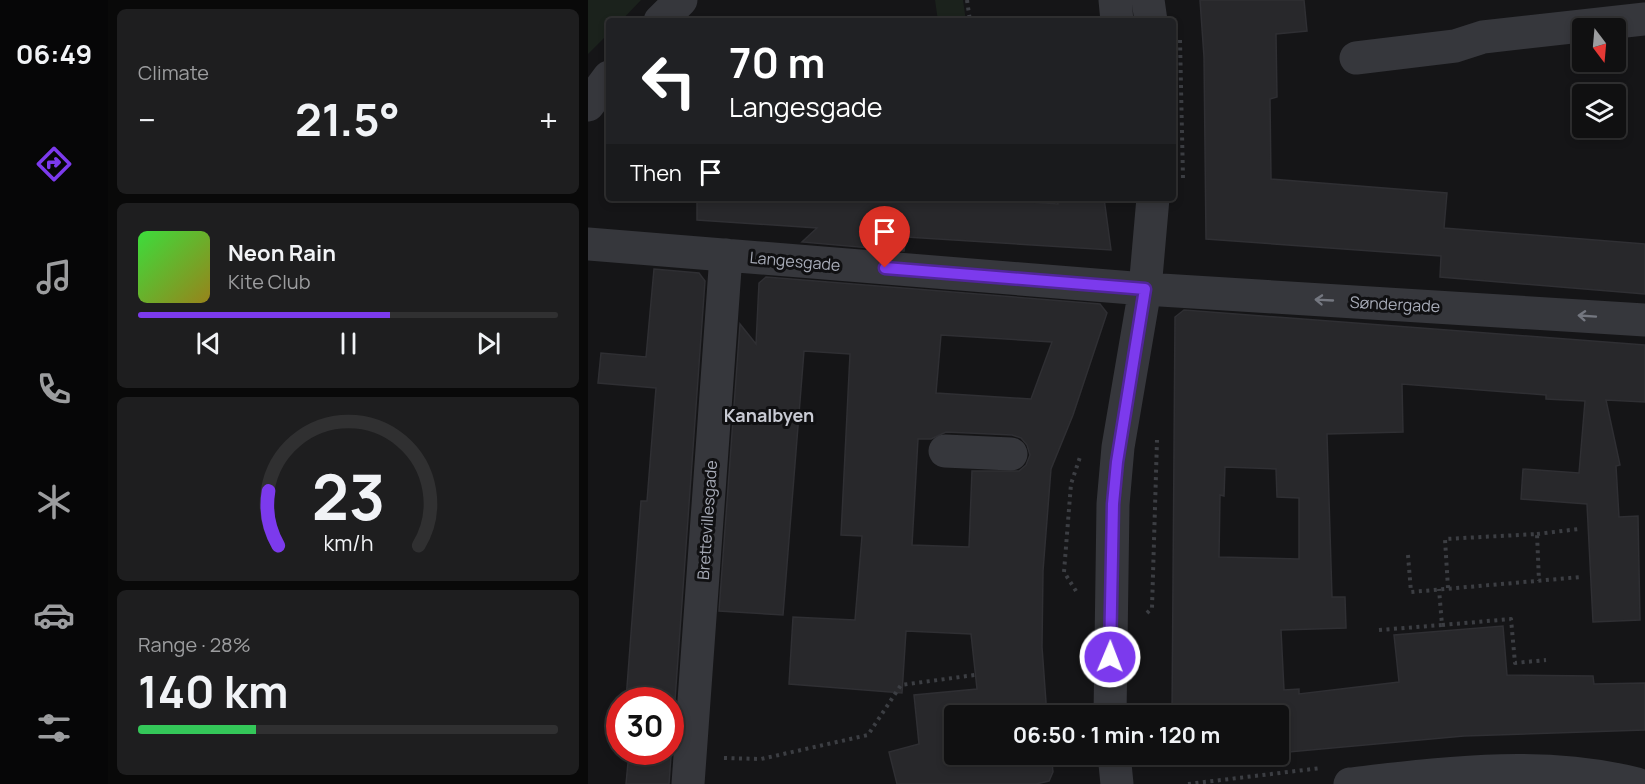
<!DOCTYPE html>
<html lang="en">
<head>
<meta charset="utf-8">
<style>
	:root { --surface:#101011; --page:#1e1e1f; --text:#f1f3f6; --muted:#9c9d9f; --line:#303031; --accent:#7c3aed }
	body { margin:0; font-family:Manrope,sans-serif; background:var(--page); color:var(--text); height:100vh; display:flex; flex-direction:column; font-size:22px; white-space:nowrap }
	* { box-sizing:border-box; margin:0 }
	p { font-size:20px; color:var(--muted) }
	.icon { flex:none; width:33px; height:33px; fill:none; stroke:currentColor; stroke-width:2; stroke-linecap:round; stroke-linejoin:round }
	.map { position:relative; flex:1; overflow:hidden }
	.panel { display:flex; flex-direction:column; gap:9px; padding:9px; background:#090909; width:480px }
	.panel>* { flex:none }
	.banner { position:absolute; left:18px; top:18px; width:570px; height:183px; border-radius:6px; box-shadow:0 3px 9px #0003,0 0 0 2px var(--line); background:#202124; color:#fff; overflow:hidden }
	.needle { width:39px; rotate:164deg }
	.buttons { position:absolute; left:984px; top:18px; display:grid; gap:12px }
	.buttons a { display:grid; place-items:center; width:54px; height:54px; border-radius:6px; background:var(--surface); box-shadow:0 3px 9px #0003,0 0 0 2px var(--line); font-size:30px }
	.speed { position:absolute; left:18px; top:687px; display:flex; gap:12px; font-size:30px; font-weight:700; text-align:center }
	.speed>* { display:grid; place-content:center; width:78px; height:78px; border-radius:50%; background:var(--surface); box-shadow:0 3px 9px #0003,0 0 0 2px var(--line); line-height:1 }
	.speed .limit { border:9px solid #d22; background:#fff; color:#111 }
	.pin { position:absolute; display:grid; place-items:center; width:51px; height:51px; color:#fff; margin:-62px -26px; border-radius:50% 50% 50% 0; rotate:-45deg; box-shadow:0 0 6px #0007 }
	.pin .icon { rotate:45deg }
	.me { position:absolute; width:66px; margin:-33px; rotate:1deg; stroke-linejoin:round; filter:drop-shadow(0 0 4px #0008) }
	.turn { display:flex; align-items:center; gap:21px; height:126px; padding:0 24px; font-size:27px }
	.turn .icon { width:78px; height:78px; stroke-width:2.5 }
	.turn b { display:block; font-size:42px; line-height:51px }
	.then { display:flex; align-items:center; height:57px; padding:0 24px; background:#0003; gap:12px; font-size:22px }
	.big { font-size:45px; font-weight:700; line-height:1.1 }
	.panel .widget { flex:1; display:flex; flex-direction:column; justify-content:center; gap:9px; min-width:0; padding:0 21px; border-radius:9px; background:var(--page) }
	.panel .dial { align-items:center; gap:0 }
	.dial svg { height:156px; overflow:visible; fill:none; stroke:var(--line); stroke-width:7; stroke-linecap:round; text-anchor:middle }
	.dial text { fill:var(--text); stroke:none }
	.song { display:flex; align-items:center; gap:18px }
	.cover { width:72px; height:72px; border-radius:9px; background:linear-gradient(135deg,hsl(120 70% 55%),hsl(50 70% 35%)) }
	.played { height:6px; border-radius:3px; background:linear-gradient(90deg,var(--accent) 60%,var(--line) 60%) }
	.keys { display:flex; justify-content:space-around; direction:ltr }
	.heat { display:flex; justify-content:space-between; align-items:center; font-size:33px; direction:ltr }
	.charge { height:9px; border-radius:4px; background:linear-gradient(90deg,#34c759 28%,var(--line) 0) }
	.trip { position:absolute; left:356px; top:705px; width:345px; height:60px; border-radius:6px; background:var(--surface); box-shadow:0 3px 9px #0003,0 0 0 2px var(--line); font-weight:700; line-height:60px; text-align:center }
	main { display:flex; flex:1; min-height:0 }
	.tab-bar { display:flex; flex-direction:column; width:108px; justify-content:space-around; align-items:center; background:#060607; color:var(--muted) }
	.tab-bar .icon { width:42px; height:42px }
	.tab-bar .current { color:var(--accent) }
	.tab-bar b { font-size:27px; color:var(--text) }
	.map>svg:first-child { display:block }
</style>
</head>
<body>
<main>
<nav class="tab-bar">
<b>06:49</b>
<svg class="icon current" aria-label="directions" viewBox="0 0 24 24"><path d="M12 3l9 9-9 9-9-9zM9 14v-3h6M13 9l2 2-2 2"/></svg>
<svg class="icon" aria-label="music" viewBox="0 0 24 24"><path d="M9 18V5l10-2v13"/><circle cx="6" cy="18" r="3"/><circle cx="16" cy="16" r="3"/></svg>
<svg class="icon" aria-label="phone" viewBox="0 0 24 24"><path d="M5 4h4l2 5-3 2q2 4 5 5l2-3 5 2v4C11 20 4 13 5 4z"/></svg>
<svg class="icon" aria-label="climate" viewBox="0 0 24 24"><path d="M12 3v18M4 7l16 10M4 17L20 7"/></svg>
<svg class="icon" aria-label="car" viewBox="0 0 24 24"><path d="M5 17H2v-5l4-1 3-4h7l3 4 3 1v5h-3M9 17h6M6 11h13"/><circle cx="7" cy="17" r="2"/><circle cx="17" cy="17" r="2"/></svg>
<svg class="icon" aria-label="filters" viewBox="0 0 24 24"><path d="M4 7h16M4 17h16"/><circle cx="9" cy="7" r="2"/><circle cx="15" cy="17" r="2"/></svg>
</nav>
<section class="panel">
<div class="widget"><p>Climate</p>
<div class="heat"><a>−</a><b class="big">21.5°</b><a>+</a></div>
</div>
<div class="widget">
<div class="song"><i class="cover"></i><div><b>Neon Rain</b><p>Kite Club</p></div></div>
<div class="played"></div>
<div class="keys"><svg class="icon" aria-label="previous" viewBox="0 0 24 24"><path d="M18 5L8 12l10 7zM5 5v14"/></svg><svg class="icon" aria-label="pause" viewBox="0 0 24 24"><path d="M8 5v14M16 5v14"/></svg><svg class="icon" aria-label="next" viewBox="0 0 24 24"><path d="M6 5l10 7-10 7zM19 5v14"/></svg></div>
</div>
<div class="widget dial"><svg viewBox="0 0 100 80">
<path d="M14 69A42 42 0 1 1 86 69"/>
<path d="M14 69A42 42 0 0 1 9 41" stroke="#7c3aed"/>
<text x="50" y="56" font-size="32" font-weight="700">23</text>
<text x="50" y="72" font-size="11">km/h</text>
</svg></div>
<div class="widget"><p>Range · 28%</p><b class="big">140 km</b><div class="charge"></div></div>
</section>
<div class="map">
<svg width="1057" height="784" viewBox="0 0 1057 784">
	<rect width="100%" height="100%" fill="#151517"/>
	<!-- green -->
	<path fill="#1b221c" d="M0,0H53L33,21H21V33L0,54Z
		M347,0H375L378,21H350Z"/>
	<!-- building -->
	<path fill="#28282b" stroke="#2f2f33" stroke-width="1.5" fill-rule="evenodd" d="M612,0H716L719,31L688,34L689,97L682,99L683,179L859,193L856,228L1057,244V294L852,277L853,256L618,239L616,57Z
		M109,198H387L470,204V198H516L523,250L318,237L316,251L214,242L229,228L109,220Z
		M66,269L111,273L117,281L81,784H38L41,752H82V700H38L53,501H59L68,388L10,383L13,353L58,357Z
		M178,277L512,304L519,313L485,415L463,469L455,571L454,647L459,716H366V754H463L465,772L461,781L448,784H309L301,752L331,744L326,695L389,689L383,634L318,631L314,693L201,684L205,617L267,620L274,536L253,535L262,354L216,351L195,615L131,611L152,324L168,344L171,283ZM353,335L464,342L443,399L348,393ZM358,432L424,435L433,438L439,445L442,455L438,465L431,471H384L381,547L324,545L330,439H343Z
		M596,310L1057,345V402L1018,400L1032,465L1028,466L1031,517L1050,516L1052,620L1005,622L999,504L933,499L935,469L991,473L997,401L958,399V395L814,384L815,432L739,434L744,597H757L758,628L693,630L696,690L711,689V694L811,682L806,635L915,626L919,675L1005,676L1006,684L1057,683V730L876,736L690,753V716H584L587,317ZM637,467L688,469L689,497L711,498V559L631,557L632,495L636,496Z
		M584,754H678L589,763Z"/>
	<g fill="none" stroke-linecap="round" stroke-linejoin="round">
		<!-- path -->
		<path stroke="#3c3e43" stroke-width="4" stroke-dasharray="3 4.5" stroke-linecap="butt" d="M379,0L382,21
			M592,40L595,179
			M949,534L991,529
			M820,555L823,592L993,577
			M860,588L857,539L949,534L951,581
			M488,591L476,572L483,484L492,457
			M559,613L564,608L569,440
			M854,625L923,619L927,663L958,660
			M791,630L854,625L851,589
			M136,758L173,759L280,735L313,685L387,675
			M600,784L733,768"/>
		<!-- minor -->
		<path stroke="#36373c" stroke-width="33" d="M527,0L529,21
			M560,0L563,21
			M72,21L93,0
			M768,58L867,46L895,37L1057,19
			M0,105L21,77
			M0,244L557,289L1057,320
			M357,451L423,454
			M522,716L525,504L530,447L557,289L565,198
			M526,754L529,784
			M100,784L138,255
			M762,784C858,773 954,760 1049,784"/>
	</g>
	<!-- one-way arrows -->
	<defs><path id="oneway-shaft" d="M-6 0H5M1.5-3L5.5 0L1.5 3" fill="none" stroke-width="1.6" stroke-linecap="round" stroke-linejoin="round" transform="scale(1.5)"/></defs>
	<g stroke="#747780">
		<use href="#oneway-shaft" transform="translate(736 300) rotate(-177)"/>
		<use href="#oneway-shaft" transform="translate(999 316) rotate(-176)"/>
	</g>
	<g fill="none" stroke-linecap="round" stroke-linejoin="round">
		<!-- route casing -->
		<g stroke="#51269a" stroke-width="15">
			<path id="route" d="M297,268L557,289L529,462L525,504L522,657"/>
		</g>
		<!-- route -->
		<use href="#route" stroke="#7c3aed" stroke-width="10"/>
	</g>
	<g text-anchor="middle" stroke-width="6" stroke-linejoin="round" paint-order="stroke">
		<!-- street labels -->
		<g font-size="16" fill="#a7abb7" stroke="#101012">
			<text transform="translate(207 261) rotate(5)" y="6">Langesgade</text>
			<text transform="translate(807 304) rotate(3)" y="6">Søndergade</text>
			<text transform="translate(119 520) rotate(-86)" y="6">Brettevillesgade</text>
		</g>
		<!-- neighbourhood labels -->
		<g font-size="18" font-weight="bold" fill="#c8cad3" stroke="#101012">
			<text x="181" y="422">Kanalbyen</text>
		</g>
	</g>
</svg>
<div class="buttons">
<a><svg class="needle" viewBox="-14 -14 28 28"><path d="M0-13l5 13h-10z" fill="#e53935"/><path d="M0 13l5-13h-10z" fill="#9c9d9f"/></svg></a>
<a><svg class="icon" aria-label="layers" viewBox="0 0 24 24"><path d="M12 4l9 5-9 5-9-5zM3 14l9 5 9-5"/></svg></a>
</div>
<div class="speed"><div class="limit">30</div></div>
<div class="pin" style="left:297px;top:268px;background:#d93025"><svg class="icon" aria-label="arrive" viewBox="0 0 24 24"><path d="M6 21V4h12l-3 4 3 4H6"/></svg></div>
<svg class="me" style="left:522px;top:657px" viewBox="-20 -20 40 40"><circle r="17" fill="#7c3aed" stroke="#fff" stroke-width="3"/><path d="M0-11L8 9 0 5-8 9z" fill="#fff"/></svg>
<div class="trip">06:50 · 1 min · 120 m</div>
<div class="banner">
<div class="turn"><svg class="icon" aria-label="left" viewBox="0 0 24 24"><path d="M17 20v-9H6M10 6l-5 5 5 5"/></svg><div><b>70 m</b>Langesgade</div></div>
<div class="then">Then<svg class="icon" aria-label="arrive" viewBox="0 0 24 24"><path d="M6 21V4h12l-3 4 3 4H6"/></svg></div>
</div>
</div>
</main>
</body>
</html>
